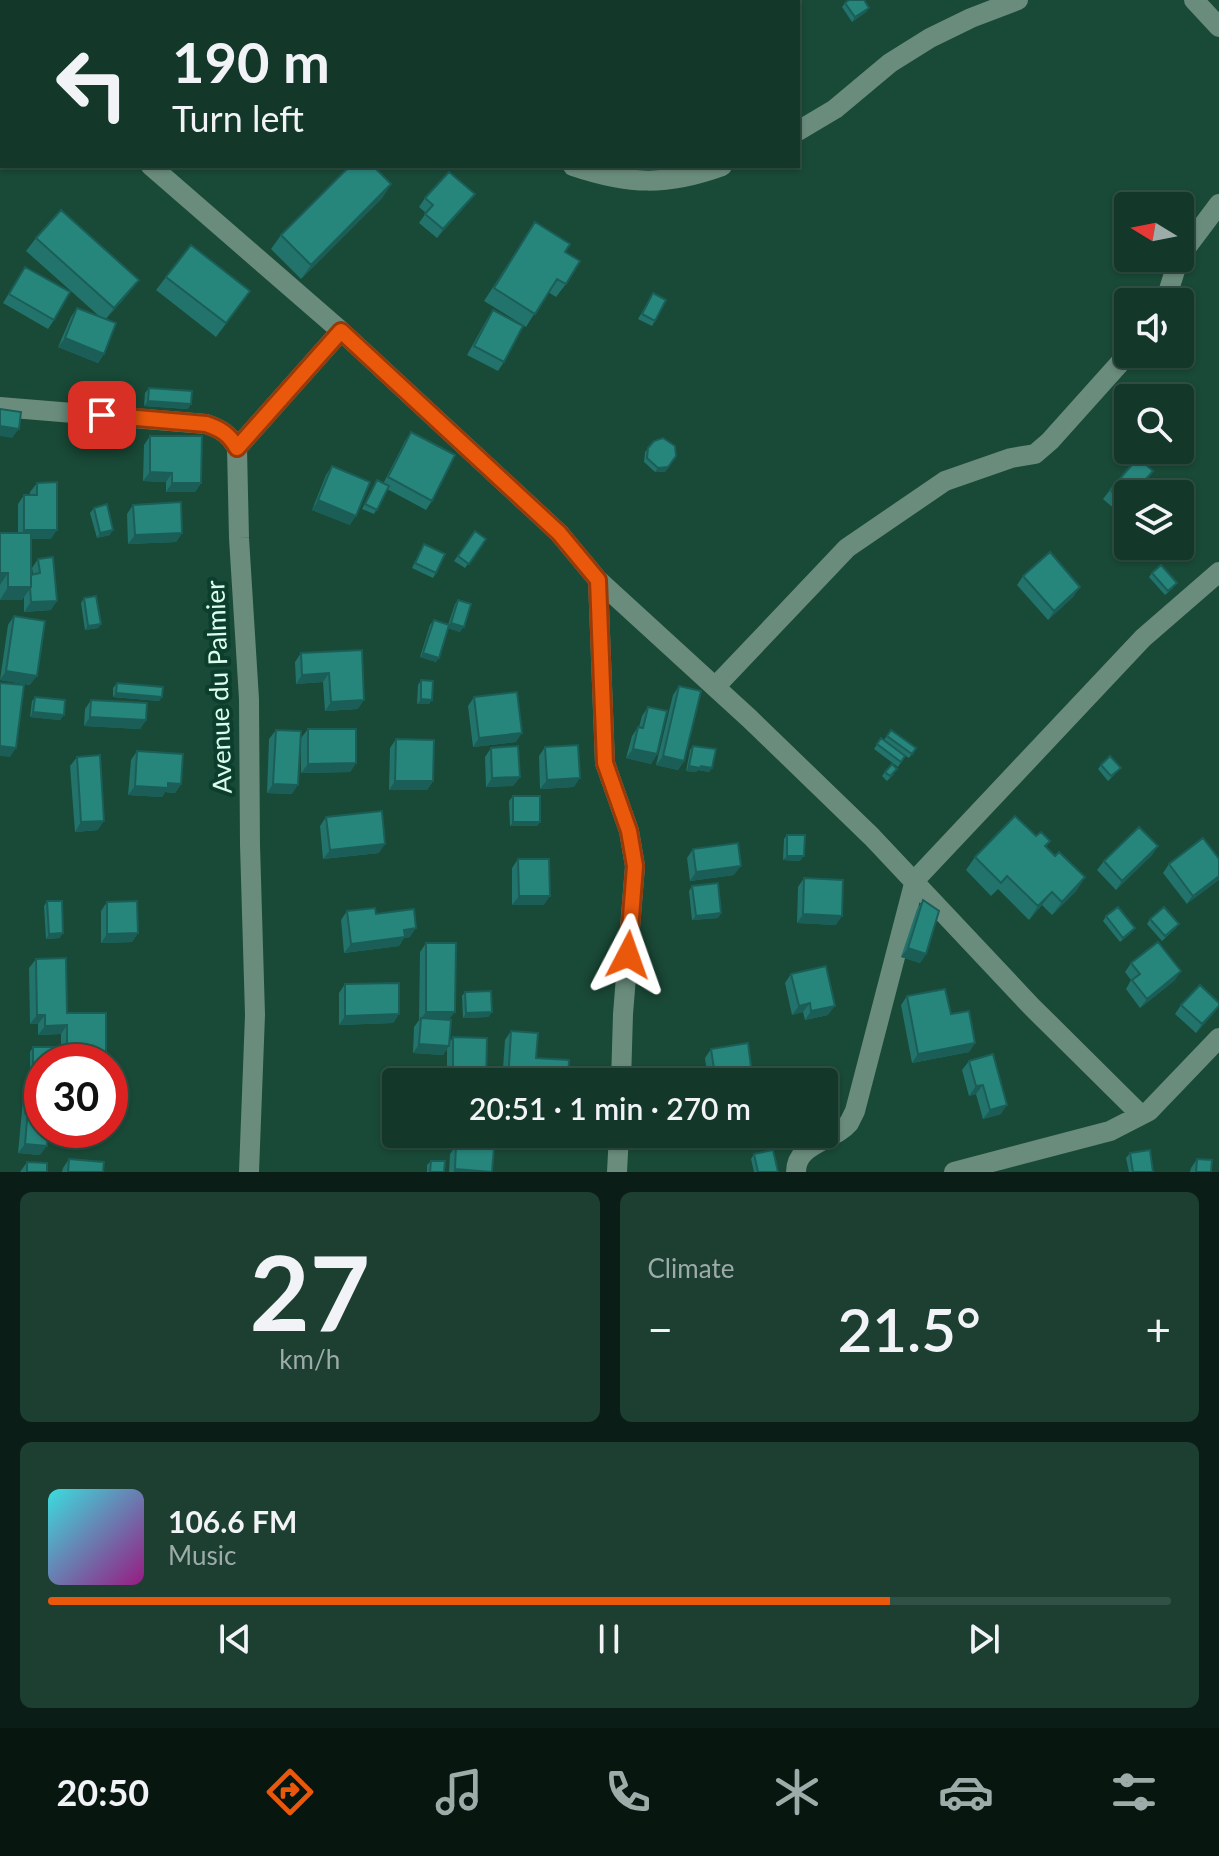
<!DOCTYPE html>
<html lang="en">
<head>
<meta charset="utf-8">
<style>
	:root { --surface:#133729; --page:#1c3f31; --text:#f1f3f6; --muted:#9daca8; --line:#325146; --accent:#ea580c }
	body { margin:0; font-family:Lato,sans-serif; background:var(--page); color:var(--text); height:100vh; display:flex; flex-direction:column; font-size:30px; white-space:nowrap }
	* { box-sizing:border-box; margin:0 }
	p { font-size:26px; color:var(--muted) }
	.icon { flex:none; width:44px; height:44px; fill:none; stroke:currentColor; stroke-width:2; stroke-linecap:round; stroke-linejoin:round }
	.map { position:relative; height:1172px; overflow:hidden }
	.panel { display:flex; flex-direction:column; gap:20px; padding:20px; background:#0a1e17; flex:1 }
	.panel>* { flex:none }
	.hud { position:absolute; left:0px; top:0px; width:800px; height:168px; box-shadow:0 2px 6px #0004,0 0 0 2px var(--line); background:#133729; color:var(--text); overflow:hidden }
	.needle { width:52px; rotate:280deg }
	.tools { position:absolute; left:1114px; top:192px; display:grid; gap:16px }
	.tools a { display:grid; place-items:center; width:80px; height:80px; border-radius:8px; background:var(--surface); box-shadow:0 2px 6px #0004,0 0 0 2px var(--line); font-size:40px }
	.speed { position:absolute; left:24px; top:1044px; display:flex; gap:16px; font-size:40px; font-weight:700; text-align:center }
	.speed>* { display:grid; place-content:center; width:104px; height:104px; border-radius:50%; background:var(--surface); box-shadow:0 2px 6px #0004,0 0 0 2px var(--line); line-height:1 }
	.speed .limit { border:12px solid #d22; background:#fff; color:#111 }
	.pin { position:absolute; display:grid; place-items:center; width:68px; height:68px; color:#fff; margin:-34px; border-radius:16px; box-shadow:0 4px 12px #0006 }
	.me { position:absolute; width:88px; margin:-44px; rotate:4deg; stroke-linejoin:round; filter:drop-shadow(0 0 6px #0008) }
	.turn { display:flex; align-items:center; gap:28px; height:168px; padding:0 40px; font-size:36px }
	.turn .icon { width:104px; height:104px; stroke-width:2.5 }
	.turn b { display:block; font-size:56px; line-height:68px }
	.big { font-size:60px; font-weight:600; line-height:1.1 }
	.panel .card { flex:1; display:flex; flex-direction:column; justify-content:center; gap:12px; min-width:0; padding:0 28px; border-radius:12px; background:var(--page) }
	.panel .dial { align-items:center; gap:0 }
	.dial b { font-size:104px; line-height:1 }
	.song { display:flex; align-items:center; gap:24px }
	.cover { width:96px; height:96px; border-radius:12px; background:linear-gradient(135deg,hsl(180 70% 55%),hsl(310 70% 35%)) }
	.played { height:8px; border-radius:4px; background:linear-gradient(90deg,var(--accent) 75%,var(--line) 75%) }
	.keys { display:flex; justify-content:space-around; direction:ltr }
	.heat { display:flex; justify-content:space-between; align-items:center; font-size:44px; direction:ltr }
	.panel .tiles { flex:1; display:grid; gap:20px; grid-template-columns:1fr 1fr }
	.card:last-child { grid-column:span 2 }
	.trip { position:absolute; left:382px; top:1068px; width:456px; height:80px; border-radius:8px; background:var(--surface); box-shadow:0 2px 6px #0004,0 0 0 2px var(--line); font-weight:600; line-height:80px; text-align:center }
	.dock { display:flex; height:128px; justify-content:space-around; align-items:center; background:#081610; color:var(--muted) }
	.dock .icon { width:56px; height:56px }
	.dock .selected { color:var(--accent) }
	.dock b { font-size:36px; color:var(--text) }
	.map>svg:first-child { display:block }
</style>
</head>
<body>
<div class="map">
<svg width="1219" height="1172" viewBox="0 0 1219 1172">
	<rect width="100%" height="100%" fill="#194937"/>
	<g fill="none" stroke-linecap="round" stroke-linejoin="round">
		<!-- minor -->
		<path stroke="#698c7c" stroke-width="20" d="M372,0L374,2
			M1194,0L1219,27
			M0,10L2,8
			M0,30L2,32
			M798,131L835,109L890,63L930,38L971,18L1018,0
			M151,166L341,331L559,533L598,580L750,719L872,837L1031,1006L1141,1115
			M573,166C629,185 667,186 722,166
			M1180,256L1219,204
			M1165,302L1179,258
			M0,407L206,424C221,429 229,434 237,448L239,538L249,699L250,845L255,1015L249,1172
			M237,448L341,331
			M598,580L605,763L629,831L635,866L623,1014L621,1082
			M715,687L847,548L945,481L1011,458L1035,454L1050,441L1128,354
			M617,1172L619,1134
			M796,1172C796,1143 834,1141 849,1123C851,1119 853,1115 855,1111L915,880L1143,638L1219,572
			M954,1172L1110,1131L1149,1111L1219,1038"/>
	</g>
	<!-- wall -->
	<path fill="#22736b" d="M845,3L869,8L866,12L852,22L842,7Z
		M391,184L382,198L301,279L271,249L281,235Z
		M425,198L468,203L437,238L419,223L426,213L419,207Z
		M535,222L565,252L566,284L556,297L548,292L526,327L484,301Z
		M36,238L129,293L106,319L104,354L98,363L58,347L71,317L77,308L99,316L26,251Z
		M25,267L54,320L48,329L3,303Z
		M166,277L241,304L216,337L156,290Z
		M653,293L655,321L652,326L638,319Z
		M493,310L504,362L498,371L467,355L487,319Z
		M149,388L188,409L144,406L145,393Z
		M411,432L432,501L426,510L387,489L374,514L362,509L377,480L383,484L405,441Z
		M150,436L201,483L195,492H166V482L143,481L144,445Z
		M654,441L676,456L665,472H655L644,462L645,452Z
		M332,466L350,525L312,510L326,475Z
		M1147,480L1134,494H1128V501L1118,512L1103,499L1110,490Z
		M37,483L51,539H31V575L33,574L32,568L38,559L51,610L24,612V597L22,600H0V533H18V504L24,495H30V492Z
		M133,505L182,533L176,542L128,544L127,514Z
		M94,508L110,535L97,538L90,513Z
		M475,531L486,539L465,568L454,561Z
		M424,544L436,573L433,578L412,568Z
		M1152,573L1173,588L1165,595L1149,577Z
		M1023,576L1074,596L1048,620L1017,585Z
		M84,598L101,624L98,628L85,630L81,603Z
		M458,600L460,632L448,628L436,662L420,657L430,625L434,620L448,625L455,604Z
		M14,616L30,685L0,680L8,625Z
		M362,650L358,709L325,711L323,682L296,684L295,662L301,653Z
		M421,680L432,700L429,704H417L418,685Z
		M117,683L162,697L159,701L113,697V688Z
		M679,686L684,761L678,770L656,765L673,695Z
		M35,697L64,715L60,720L30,717L32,701Z
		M474,697L516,742L473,747L468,706Z
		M91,700L146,720L140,729L84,726L85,709Z
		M648,707L657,754L651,764L626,758L632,736L638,727H639L642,716Z
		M308,729L356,763L350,772L301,773V738Z
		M276,730L292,794L267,793L269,739Z
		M891,730L916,748L909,758L898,751L905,756L898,767L874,749L881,738L884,740Z
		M396,739L433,781L427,790H389L390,748Z
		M693,746L712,768L709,772L698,770L696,772L686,771L690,750Z
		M545,747L574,787L540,789L539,756Z
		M491,748L520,777L513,786L486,787L485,757Z
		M137,751L181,784L175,793L165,792L162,797L128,795L131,760Z
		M77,757L98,830L75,832L70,766Z
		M1101,765L1121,768L1108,781L1098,769Z
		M885,772L894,774L887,781L882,776Z
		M513,796L540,822L537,826H510L509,801Z
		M326,817L379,853L323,859L320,826Z
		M787,835L800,861L783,860L784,839Z
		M1036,836L1050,841L1046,847L1055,856L1085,877L1076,891L1052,915L1042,905L1029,920L998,889L991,896L966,870L975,857Z
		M1158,846L1152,855L1116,890L1097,870L1104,861Z
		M693,849L734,875L690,881L687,858Z
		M518,859L544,905H512V868Z
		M1219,859L1187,904L1163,873L1169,864Z
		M804,878L836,925L797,923L798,887Z
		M692,886L721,913L718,918L692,920L689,891Z
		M923,900L926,954L920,963L901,957L917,909Z
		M47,901L60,938L46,939L44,906Z
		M107,902L138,933L132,942L101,943V911Z
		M347,911L410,937L404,938L399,946L344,953L341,920Z
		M1106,916L1131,933L1120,942L1103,921Z
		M1150,919L1176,928L1162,941L1147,924Z
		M426,943L450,1019L449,1043L453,1037L486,1082H447V1049L443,1055L413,1053L414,1027L419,1020L420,952Z
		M36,959L67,1013L106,1062H42V1075H30V1052L33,1047H61V1034L38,1035V1024H30L29,968Z
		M1131,963L1175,980L1140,1008L1126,989L1131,980L1125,972Z
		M791,974L828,1015L805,1020L803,1012L792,1015L785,983Z
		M345,984L399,1014L393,1023L339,1025V993Z
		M465,992L492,1012L488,1017L463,1018L462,996Z
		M907,996L951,1014L975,1043L969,1052L912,1063L901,1005Z
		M1181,1005L1219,1007L1196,1033L1175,1014Z
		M511,1031L536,1058L568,1082H502L505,1040Z
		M711,1049L753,1082H698L708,1080L705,1058Z
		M969,1061L1001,1114L983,1119L976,1094L969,1096L962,1070Z
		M26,1096L40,1155L18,1153L23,1100Z
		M72,1130H107L100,1143L71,1142Z
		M456,1145L491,1172H449L450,1154Z
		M1130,1153L1153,1172H1129L1126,1158Z
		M754,1154L778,1172H754L751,1159Z
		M69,1159L103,1172H62L63,1168Z
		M1197,1159L1211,1172H1190L1191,1168Z
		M431,1161L444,1172H427V1165Z
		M27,1162L47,1172H20Z"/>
	<!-- shaded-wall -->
	<path fill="#1b5e57" d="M869,8L866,12L852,22L855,17Z
		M391,184L382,198L301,279L311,265Z
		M475,194L468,203L437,238L443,229Z
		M139,280L129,293L104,321L114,308Z
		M65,338L104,354L98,363L58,347Z
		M148,401L191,404L188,409L144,406Z
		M0,426L19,429L12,438L0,436Z
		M668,467L665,472H655L658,468Z
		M150,472L172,473L166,482L143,481Z
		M172,483H201L195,492H166Z
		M318,500L356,516L350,525L312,510Z
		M24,530H57L51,539H18Z
		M113,530L110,535L97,538L100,533Z
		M182,533L176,542L128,544L135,535Z
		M0,573H8L0,585Z
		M8,587H31L22,600H0Z
		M1080,587L1074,596L1048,620L1054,611Z
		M57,601L51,610L24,612L31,602Z
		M451,623L464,627L460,632L447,628Z
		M101,624L98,628L85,630L88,626Z
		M423,653L439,658L436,662L420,657Z
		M6,671L37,676L30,685L0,680Z
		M329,673L323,682L296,684L302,675Z
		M116,693L162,697L159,701L113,697Z
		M421,699L432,700L429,704H417Z
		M364,700L358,709L325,711L331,702Z
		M33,712L64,715L60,720L30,717Z
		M90,717L146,720L140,729L84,726Z
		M522,733L516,742L473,747L479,738Z
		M0,746L16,748L10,757L0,756Z
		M633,749L657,754L651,764L626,758Z
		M663,756L684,761L678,770L656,765Z
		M356,763L350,772L301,773L308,764Z
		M689,766H701L712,768L709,772L698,770L696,772L686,771Z
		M520,777L513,786L486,787L492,778Z
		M580,778L574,787L540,789L547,780Z
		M395,781H433L427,790H389Z
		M168,783L181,784L175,793L165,792L162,797L128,795L135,786Z
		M273,784L298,785L292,794L267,793Z
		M104,821L98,830L75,832L81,822Z
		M513,822H540L537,826H510Z
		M385,844L379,853L323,859L330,850Z
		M1158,846L1152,855L1116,890L1122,881Z
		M787,856H804L800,861L783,860Z
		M741,866L734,875L690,881L696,872Z
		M1219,876V880L1187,904L1193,896Z
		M1085,877L1076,891L1052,915L1062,902Z
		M1052,892L1042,905L1029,920L1038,906Z
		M519,896H550L544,905H512Z
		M721,913L718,918L692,920L696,916Z
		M803,914L842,916L836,925L797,923Z
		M416,928L410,937L404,938L399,946L344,953L351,944L404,930Z
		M63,933L60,938L46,939L49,934Z
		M138,933L132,942L101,943L107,934Z
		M908,948L926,954L920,963L901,957Z
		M1181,971L1175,980L1140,1008L1147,999Z
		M810,1003L803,1012L792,1015L799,1006Z
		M835,1006L828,1015L805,1020L811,1011Z
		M1219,1006L1214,1013L1196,1033L1202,1024Z
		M426,1012H455L448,1021H419Z
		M492,1012L488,1017L463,1018L466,1013Z
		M399,1014L393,1023L339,1025L345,1016Z
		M37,1015H45L38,1024H30Z
		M67,1025L61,1034L38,1035L45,1026Z
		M975,1043L969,1052L912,1063L918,1054Z
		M419,1044L449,1046L443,1055L413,1053Z
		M42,1070V1075H30L33,1071Z
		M983,1085L976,1094L969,1096L976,1086Z
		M1007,1105L1001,1114L983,1119L990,1110Z
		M78,1133L106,1134L100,1143L71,1142Z
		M434,1134H447L444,1138H431Z
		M25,1144L47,1146L40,1155L18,1153Z
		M455,1169L491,1172H453Z"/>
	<!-- building -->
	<path fill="#27867c" stroke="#1b5e57" stroke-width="2" d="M289,0H313L315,2H288Z
		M849,0H864L869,8L855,17L845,3Z
		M350,166H373L391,184L311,265L281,235Z
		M449,172L475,194L443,229L425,214L433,205L425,198Z
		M61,210L139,280L114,308L36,238Z
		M535,222L570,244L565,252L580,261L566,284L557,279L535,314L494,288Z
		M191,245L250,291L226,323L166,277Z
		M25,267L70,292L54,320L9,294Z
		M653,293L666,300L655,321L642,314Z
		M77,308L116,323L104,354L65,338Z
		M493,310L523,326L504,362L474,346Z
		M149,388L192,391L191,404L148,401Z
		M0,409L21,412L19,429L0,426Z
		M411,432L455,455L432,501L388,477Z
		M150,436H202L201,483H172V473L150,472Z
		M663,438L675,446L676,456L668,467L658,468L647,458L648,448L654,441Z
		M1138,458L1153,471L1133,494H1128V500L1125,503L1110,490Z
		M332,466L370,482L356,516L318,500Z
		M377,480L389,486L377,510L365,504Z
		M57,482V530H24V495H37V483Z
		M181,502L182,533L135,535L133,505Z
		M107,504L113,530L100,533L94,508Z
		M475,531L486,539L469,564L458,556Z
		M0,533H31V587H8V573H0Z
		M424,544L445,554L436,573L415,563Z
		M1050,552L1080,587L1054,611L1023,576Z
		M53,557L57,601L31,602L30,587H31V575L40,573L38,559Z
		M1161,565L1177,583L1168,591L1152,573Z
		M96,596L101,624L88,626L84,598Z
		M458,600L471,604L464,627L451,623Z
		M14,616L45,621L37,676L6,671Z
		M434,620L449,625L439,658L423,653Z
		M362,650L364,700L331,702L329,673L302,675L301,653Z
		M421,680L433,681L432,700L421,699Z
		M0,683L24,685L16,748L0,746Z
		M117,683L163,687L162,697L116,693Z
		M679,686L701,691L684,761L663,756Z
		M517,692L522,733L479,738L474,697Z
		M35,697L65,700L64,715L33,712Z
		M91,700L147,703L146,720L90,717Z
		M648,707L667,711L657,754L633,749L638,727L643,728Z
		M308,729H356V763L308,764Z
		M276,730L301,731L298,785L273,784Z
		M891,730L916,748L912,754L887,736Z
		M881,738L905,756L901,762L877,744Z
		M396,739L434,740L433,781H395Z
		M578,745L580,778L547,780L545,747Z
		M518,746L520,777L492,778L491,748Z
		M693,746L716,749L712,768L701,766L700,768L689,766Z
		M137,751L183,754L181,784L168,783V788L135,786Z
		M100,755L104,821L81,822L77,757Z
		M1110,756L1121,768L1111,776L1101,765Z
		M892,764L897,769L890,776L885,772Z
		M513,796H540V822H513Z
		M382,811L385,844L330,850L326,817Z
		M1015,816L1036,836L1041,832L1050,841L1045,846L1055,856L1059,852L1085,877L1062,902L1052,892L1038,906L1007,876L1001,883L975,857Z
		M1139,827L1158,846L1122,881L1104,861Z
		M787,835H805L804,856H787Z
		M1203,838L1219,859V876L1193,896L1169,864Z
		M738,843L741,866L696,872L693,849Z
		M518,859H549L550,896H519Z
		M804,878L843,880L842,916L803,914Z
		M718,883L721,913L696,916L692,886Z
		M923,900L939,911L926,954L908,948Z
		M47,901H62L63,933L49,934Z
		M137,901L138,933L107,934V902Z
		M1118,907L1135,928L1123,938L1106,916Z
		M1164,907L1179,924L1165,936L1150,919Z
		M375,908L376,914L414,909L416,928L404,930L405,937L351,944L347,911Z
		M1158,942L1181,971L1147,999L1132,980L1140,974L1131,963Z
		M426,943H456L455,1012H426Z
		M66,958L67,1013H106V1062H67V1025L45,1026V1015H37L36,959Z
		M826,966L835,1006L811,1011L810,1003L799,1006L791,974Z
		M399,983V1014L345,1016V984Z
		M1200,985L1219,1003V1006L1202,1024L1181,1005Z
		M945,989L951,1014L969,1011L975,1043L918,1054L907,996Z
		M491,991L492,1012L466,1013L465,992Z
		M421,1018L451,1020L449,1046L419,1044Z
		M511,1031L538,1033L536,1058L569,1060L568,1082H508Z
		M453,1037L487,1038L486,1082H453Z
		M748,1043L753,1082H716L711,1049Z
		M33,1047H61V1062H42V1070L33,1071Z
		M993,1054L1007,1105L990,1110L983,1085L976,1086L969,1061Z
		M26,1096H42V1111L28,1109L25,1114Z
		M28,1109L42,1111V1130H48L47,1146L25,1144Z
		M78,1130H107L106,1134L78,1133Z
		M456,1145L494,1147L492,1172L455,1169Z
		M773,1150L778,1172H758L754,1154Z
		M1150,1150L1153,1172H1133L1130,1153Z
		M69,1159L104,1162L103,1172H68Z
		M1197,1159L1212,1160L1211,1172H1196Z
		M431,1161H445L444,1172H430Z
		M27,1162L47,1163V1172H27Z"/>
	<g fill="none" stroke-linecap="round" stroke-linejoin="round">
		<!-- route casing -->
		<g stroke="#983908" stroke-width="20">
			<path id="route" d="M102,415L206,424C221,429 229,434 237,448L341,331L559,533L598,580L605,763L629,831L635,866L628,955"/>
		</g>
		<!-- route -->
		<use href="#route" stroke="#ea580c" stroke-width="14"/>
	</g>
	<g text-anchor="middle" stroke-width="8" stroke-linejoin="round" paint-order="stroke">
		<!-- street labels -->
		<g font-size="26" fill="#dcfded" stroke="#0c3e2d">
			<text transform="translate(219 687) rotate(-92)" y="9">Avenue du Palmier</text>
		</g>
	</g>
</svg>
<div class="tools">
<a><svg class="needle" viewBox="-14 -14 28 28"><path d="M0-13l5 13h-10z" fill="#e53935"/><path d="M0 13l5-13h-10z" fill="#9daca8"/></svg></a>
<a><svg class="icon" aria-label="sound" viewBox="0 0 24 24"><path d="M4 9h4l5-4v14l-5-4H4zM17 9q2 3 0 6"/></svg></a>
<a><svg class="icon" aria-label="search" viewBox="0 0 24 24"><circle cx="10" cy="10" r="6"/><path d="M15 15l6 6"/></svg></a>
<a><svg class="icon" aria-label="layers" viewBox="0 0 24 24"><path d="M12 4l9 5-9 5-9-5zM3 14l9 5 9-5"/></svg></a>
</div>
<div class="speed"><div class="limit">30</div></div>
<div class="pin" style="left:102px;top:415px;background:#d93025"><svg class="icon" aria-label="arrive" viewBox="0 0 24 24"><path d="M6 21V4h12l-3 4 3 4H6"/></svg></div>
<svg class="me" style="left:628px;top:955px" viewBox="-20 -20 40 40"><path d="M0-17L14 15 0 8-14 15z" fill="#ea580c" stroke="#fff" stroke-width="4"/></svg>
<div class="trip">20:51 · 1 min · 270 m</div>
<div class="hud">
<div class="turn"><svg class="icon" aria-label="left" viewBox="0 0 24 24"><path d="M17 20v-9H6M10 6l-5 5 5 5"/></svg><div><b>190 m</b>Turn left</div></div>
</div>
</div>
<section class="panel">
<div class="tiles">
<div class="card dial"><b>27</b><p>km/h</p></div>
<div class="card"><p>Climate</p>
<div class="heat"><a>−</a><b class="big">21.5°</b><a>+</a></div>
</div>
<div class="card">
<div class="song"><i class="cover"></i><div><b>106.6 FM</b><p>Music</p></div></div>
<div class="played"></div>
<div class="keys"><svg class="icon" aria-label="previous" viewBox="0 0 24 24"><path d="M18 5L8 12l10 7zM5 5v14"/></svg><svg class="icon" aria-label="pause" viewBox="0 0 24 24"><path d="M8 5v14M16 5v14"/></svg><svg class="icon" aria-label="next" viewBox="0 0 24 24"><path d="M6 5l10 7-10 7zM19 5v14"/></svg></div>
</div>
</div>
</section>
<nav class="dock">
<b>20:50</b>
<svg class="icon selected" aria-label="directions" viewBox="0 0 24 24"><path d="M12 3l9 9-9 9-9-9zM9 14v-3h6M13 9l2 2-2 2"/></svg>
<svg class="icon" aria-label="music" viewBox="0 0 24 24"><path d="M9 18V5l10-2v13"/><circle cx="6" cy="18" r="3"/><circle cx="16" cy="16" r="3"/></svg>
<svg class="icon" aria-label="phone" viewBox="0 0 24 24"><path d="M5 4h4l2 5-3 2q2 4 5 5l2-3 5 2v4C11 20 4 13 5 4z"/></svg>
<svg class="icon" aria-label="climate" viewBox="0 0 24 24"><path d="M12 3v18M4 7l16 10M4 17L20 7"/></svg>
<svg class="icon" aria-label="car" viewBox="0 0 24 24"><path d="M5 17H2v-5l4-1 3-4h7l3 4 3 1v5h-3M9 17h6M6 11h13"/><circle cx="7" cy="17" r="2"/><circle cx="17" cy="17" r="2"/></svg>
<svg class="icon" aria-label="filters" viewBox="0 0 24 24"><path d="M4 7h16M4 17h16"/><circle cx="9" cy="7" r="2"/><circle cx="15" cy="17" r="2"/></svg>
</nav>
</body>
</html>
